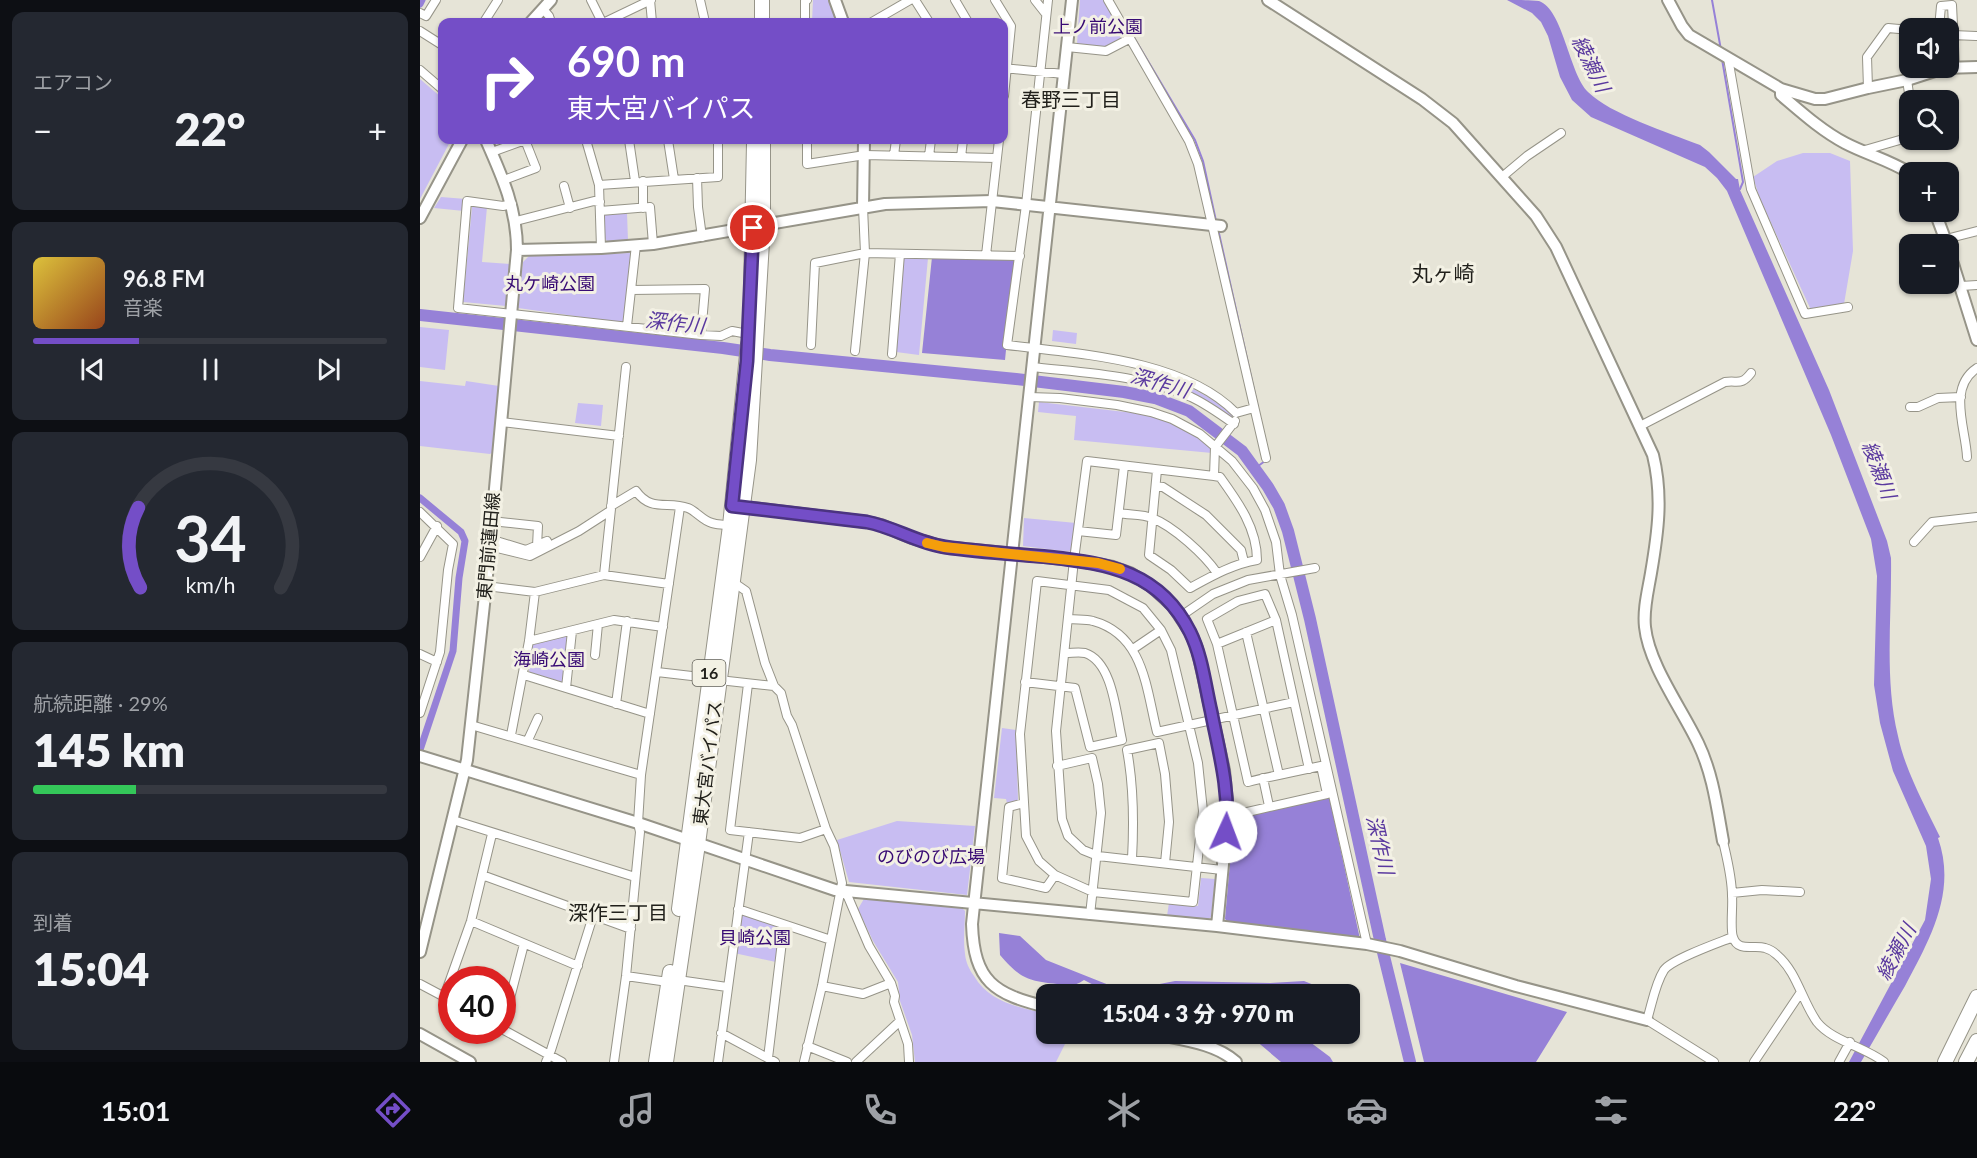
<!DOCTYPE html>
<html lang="ja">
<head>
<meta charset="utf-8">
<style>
	:root { --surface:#171b24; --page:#242831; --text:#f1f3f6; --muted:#9ea1a6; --line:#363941; --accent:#744ec7 }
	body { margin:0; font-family:Lato,"Noto Sans JP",sans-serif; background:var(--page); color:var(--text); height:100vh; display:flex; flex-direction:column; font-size:22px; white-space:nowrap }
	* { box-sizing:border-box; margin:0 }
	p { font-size:20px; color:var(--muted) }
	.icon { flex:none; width:33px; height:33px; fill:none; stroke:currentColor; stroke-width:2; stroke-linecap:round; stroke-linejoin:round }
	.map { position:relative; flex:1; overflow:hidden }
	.side { display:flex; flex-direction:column; gap:12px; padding:12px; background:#0d0f14; width:420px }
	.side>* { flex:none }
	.guide { position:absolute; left:18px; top:18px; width:570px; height:126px; border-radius:12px; box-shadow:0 2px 4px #0004; background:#744ec7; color:#fff; overflow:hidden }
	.fabs { position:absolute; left:1479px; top:18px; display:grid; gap:12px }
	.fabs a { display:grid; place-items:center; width:60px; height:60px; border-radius:12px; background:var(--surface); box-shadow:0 2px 4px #0004; font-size:30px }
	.speed { position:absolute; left:18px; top:966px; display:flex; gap:12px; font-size:30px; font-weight:700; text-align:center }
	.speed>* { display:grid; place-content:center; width:78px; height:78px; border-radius:50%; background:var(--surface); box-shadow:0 2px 4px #0004; line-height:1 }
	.speed .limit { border:9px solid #d22; background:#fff; color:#111 }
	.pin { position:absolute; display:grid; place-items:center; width:51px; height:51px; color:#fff; margin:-26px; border:3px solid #fff; border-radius:50%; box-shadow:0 2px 6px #0007 }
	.me { position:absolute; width:66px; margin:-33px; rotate:2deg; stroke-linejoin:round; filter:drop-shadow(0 0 4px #0008) }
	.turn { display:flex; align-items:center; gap:21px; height:126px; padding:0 30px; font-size:27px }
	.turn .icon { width:78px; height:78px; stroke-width:2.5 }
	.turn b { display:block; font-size:42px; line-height:51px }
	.big { font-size:45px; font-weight:800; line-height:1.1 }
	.side .tile { flex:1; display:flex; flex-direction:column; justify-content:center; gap:9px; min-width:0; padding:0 21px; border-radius:12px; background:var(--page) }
	.side .dial { align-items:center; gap:0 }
	.dial svg { height:156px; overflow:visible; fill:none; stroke:var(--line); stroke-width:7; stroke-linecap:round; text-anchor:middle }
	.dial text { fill:var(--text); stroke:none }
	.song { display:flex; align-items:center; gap:18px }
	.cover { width:72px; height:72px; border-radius:9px; background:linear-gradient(135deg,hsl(50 70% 55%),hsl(20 70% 35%)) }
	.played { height:6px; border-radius:3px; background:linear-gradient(90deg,var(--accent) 30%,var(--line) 30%) }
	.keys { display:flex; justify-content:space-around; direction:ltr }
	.heat { display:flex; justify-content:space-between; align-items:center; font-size:33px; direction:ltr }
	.charge { height:9px; border-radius:4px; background:linear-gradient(90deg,#34c759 29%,var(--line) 0) }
	.trip { position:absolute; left:616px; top:984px; width:324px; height:60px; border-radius:12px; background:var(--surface); box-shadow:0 2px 4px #0004; font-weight:800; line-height:60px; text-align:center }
	.dock { display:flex; height:96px; justify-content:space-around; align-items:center; background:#090b0e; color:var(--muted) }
	.dock .icon { width:42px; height:42px }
	.dock .on { color:var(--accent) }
	.dock b { font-size:27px; color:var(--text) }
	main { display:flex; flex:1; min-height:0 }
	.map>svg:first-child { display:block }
</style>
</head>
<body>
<main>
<section class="side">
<div class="tile"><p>エアコン</p>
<div class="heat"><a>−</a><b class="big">22°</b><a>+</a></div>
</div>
<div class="tile">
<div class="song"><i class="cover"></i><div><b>96.8 FM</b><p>音楽</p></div></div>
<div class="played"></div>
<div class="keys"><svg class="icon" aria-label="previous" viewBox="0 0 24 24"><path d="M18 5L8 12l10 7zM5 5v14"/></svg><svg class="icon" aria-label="pause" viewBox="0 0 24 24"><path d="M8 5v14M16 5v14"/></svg><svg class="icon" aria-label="next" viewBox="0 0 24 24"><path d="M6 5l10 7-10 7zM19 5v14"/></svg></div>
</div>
<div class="tile dial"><svg viewBox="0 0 100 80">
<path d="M14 69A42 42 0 1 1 86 69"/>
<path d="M14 69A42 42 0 0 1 13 28" stroke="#744ec7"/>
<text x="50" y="56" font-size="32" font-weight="700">34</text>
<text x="50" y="72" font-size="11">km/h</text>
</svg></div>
<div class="tile"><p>航続距離 · 29%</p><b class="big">145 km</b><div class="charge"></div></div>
<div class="tile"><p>到着</p><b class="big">15:04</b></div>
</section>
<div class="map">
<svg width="1557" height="1062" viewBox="0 0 1557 1062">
	<rect width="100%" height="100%" fill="#e6e4d7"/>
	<!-- green -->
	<path fill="#c8bdf2" d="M393,0H409L417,22H392Z
		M660,0H685L705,34V38L687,49L657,44Z
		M0,79L22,98V140H31L0,199Z
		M1383,153H1410L1430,161L1433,251L1424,304L1391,310L1340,199L1333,177L1357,161Z
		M21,197L46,199L44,211L14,208Z
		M52,207H67L62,262L90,264L86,306L43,302Z
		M207,213L208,241H187L184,237V215Z
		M211,253L213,255L204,323L98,308L103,262L109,256Z
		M484,258H508L499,355L476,352Z
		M0,327L29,330L25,370L0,367Z
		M633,330L657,333L656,344L632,341Z
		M727,371C762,382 784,392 813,414L812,420L725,378Z
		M0,381L45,386L46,381L79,386L73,452L70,454L0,446Z
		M619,402L731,415L760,427L777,437L793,449L792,453L654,440L656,416L618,412Z
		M158,403L183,405L181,426L155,423Z
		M604,518L656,523L652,552L603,546Z
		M148,634L150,636L143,684L111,674L109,671L112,645Z
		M582,728L596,730L598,800L587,803L586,799L574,798Z
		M477,821L555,826L547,895L429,882L417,840Z
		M781,878L795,879L791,917L786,921L747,916L749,903L778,906Z
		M445,897L541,907L545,911C545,925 543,940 545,954C546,963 549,969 554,976C570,1003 599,1007 627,1014V1034H650L636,1062H495L492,1035L480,1001L478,982L453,941L438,909Z
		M320,911L360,928L356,962L314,953Z"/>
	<!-- water -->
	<path fill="#9681d7" d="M1087,0C1096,0 1110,0 1119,1C1143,9 1149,73 1168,92C1190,114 1249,133 1280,145L1289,152L1316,179H1318L1320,190L1409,390L1467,541L1471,558C1472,617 1464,678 1478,736C1485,770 1505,806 1520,837L1518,838C1537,892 1510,939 1485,986C1470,1011 1456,1037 1441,1062H1429L1505,920L1511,879L1506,846L1473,771L1460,723L1454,685L1457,576L1451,539L1411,435L1307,191L1297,178L1285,167L1171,117L1152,100L1140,77L1128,36L1121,22L1112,13Z
		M512,257L595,260L585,360L502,353Z
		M909,796L940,939L808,922L805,919L814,817Z
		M579,933L600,936L626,960L699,989L707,988L709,990L755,981L850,983L884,981L899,987L902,994H691L664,980C654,987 650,985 637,984C607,981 600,978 580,955Z
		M980,963L1147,1012L1116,1062H1004Z
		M828,1034H887L886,1039L910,1057L913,1062H861Z"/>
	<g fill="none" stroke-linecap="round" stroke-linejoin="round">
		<!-- stream -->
		<path stroke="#9681d7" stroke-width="2" d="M1292,0L1301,50
			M713,36L775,140L783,161L796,221
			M1302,59L1323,182L1320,189
			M798,229L838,408
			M834,469L845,461"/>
		<!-- canal -->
		<path stroke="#9681d7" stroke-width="7" d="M0,4L2,0
			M0,498L41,532L45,541L39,578L33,651L0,750"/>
		<!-- river -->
		<path stroke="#9681d7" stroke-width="12" d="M0,315L303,348L350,355L596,379L704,392L735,398L769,411L822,451L848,487L859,506L868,531L890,619L960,940L990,1062"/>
		<!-- street casing -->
		<g stroke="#969488" stroke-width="10">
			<path id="street" d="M171,0L182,22
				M230,0L232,22
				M280,0L285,22
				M495,0L509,22
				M535,0L548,22
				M575,0L591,26L584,96
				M615,0L626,14
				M628,0L606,205L587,345C659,354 763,359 816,413
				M688,0L769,141L778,164L846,458
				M123,9L129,16L131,22
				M0,13L6,16L16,0
				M64,22L78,0
				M185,22L231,0
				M385,22V1L387,0
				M452,22L490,0
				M1519,28L1521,6L1532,5L1535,67
				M0,31L22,45
				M1533,35L1556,36
				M647,47L686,51L709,39
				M1308,58L1331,189L1385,314L1428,307
				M584,68L644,74
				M0,70L22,89
				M1487,80L1490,100
				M1448,88L1447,57L1468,28L1479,29
				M166,140L179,185L181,248
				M209,140L215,181
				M248,140L254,179
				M387,140V164L445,155L576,158
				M1445,150L1490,137
				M72,152L105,140
				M474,155L476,140
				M509,156L511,140
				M541,157L543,140
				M1082,177L1107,156L1141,133
				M277,178L278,207L282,237
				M84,180L116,168L105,140
				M223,181V208
				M179,185L298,177V140
				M144,186L150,208
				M92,204L83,206L47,201L38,308L281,335L301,336L312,331L328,334
				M180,211L230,207L233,244
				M96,221L174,201L180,202
				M1526,239L1557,231
				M566,255L579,140
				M1541,286L1557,285
				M211,290L285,289L281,335
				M207,326L216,245
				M391,345L395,263L445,253L600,256
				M435,351L445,253L443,207
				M472,354L480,254
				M612,367C666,373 721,375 771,397C786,404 800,414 814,424
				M609,397L640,398L697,405L731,412L752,419L780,434L812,461L833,488L845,510L856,542L860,575L872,615L947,944
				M1490,407H1498L1518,398L1541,397
				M816,413L834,408
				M81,422L199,436
				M1220,426L1305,382C1318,380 1321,386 1331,373
				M795,447L815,421
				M1547,457C1546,429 1527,388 1557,368
				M737,470L729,555L751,570L770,588C792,576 813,564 837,560C837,528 818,502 800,477L794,476L667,461L654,560L636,731L642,819L648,836L663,850L678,856L802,870
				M794,476L795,447
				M736,486L743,487L786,515L821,550L824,562
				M191,506L216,491C231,512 247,501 268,508C276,511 283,521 292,523C297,525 304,524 310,526
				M0,512L33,544L28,570L20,652L0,713
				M699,513C709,515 723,514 732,518C753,526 785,555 797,573
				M71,521L118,526L117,546
				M658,531L696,535L704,466
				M70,539L106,550L127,541
				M1494,542L1512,522L1557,517
				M69,546L110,556L159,531L190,511
				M0,557L17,526
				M184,575L206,367
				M617,581L689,590L723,608L741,630L751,650L778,763L783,811L773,902L673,892L635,875L619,861L606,836L600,734Z
				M313,582L326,591L345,663L354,686L361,693L367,716L372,725L406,829L414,846L422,883L402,986L384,1062
				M66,586L115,592L184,575L249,584
				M761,616L793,594L828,580L895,568
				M649,619C657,620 665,619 673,621C724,635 726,688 737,732L874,702
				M826,632L859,775
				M109,641L194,620L243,627
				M797,644L856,620
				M713,649L741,630
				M0,654L17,662
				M175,655L178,624
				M237,672L289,678
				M104,675L230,714
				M299,680L354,686
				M605,682L655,688L670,747L702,740C696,714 693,662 665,653C659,652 652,653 646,653
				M328,684L310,830L380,838L406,829
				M146,688L152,631
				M196,704L207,621
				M51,725L221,775
				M91,735L109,641L115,592
				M108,740L118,718
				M637,766L672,758L678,784L681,813L670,915
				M843,778L849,806
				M604,803L589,807L582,878L626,888L635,875
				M808,813H823L907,794L901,766C877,771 853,776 828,782L797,644L787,619L818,601L845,594L856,620L889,769
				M33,820L215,877
				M1303,841C1307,859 1312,877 1312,896C1313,906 1310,929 1313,937C1318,953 1334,944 1345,948C1349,949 1354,952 1357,955C1377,972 1382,1001 1397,1022C1412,1041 1445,1047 1464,1062
				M712,859C714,822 714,787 707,750L739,743L745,774L749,822L745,863
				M62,875L211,929
				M422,890L428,897L449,946L471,983L475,996L474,1002L488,1044L489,1062
				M1312,893L1342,890L1380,892
				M318,909L411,940
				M51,921L158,966
				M206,976L248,982
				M258,980L307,987
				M0,984L32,1001
				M402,986L443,994L471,983
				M24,997L51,921L72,834
				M82,1029L104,944
				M82,1029L142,1062
				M301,1033L355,1062
				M387,1046L427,1062
				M348,1058L364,925
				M126,1062L131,1050L173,916
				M194,1062L206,976L220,832L218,823L221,775L260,507
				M298,1062L329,832
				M436,1062L480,1021
				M1294,1062L1227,1020C1232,1004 1235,984 1244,970C1252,959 1298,943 1313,937
				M1334,1062L1381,992
				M1419,1062L1430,1042"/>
		</g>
		<!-- secondary casing -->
		<g stroke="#969488" stroke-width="14">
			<path id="secondary" d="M415,0L423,22
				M848,0L1002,99L1033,123L1116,216L1136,247L1233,455C1243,496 1238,532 1231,573C1228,591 1223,609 1225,627C1229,665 1262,709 1278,743C1293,774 1297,808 1303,841
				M1248,0L1262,26L1269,35L1361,89L1395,99H1405L1448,88L1487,80L1524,68L1557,67
				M111,22L131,0
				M1361,89V95C1381,112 1402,131 1425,143C1446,154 1469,160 1490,173
				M443,207L444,140
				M1515,212L1527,244
				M0,218L42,140
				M1528,248L1557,340
				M97,250L181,248L233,244L465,204L572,201L801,226
				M316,506L447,522L461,525L492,538L524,547L654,560L693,567L710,573L731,586L753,606L770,632L777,648L804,770L808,813L797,926
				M0,756L218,823L415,890L797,926L947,944L980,951L1096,986L1227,1020
				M0,952L47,760L66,586L97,250C97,209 82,176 66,140
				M627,1007C574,994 554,982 552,924L652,0
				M0,1034L50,1062
				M735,1034C762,1040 795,1043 816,1062"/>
		</g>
		<!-- highway casing -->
		<g stroke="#969488" stroke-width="16">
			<path id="highway" d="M342,0V22
				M331,289L334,143
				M259,909L310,526L328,344
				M236,1062L250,972
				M246,1062L278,844L329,460L343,225V140
				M1525,1062L1557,997
				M1546,1062L1557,1041"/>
		</g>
		<!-- street -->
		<use href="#street" stroke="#fff" stroke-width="8"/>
		<!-- secondary -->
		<use href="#secondary" stroke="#fff" stroke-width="10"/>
		<!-- highway -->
		<use href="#highway" stroke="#fff" stroke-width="14"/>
	</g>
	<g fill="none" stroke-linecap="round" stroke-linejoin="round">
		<!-- route casing -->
		<g stroke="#4b3381" stroke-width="15">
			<path id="route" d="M333,228L327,361L312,506L447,522C474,527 497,543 525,547C559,552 595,554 629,557C689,564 740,572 770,632C782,656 785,685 791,711C799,752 810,790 806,832"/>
		</g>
		<!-- route -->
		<use href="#route" stroke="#744ec7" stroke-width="10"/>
		<!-- slow -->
		<path stroke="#f59e0b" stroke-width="10" d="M507,543L524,547L678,563L700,569"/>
	</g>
	<g text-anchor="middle" stroke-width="6" stroke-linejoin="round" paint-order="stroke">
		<!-- shield labels -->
		<rect fill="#f3f1e4" stroke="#605f57" stroke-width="1.5" x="272.5" y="660" width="33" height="26" rx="4.5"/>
		<g font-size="16" font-weight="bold" fill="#21201b">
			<text x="289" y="679">16</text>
		</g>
		<!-- park labels -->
		<g font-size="18" fill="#380b74" stroke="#f3f1e4">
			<text x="678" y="33">上ノ前公園</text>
			<text x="130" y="290">丸ケ崎公園</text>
			<text x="129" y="666">海崎公園</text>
			<text x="511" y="863">のびのび広場</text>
			<text x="335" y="944">貝崎公園</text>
		</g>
		<!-- street labels -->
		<g font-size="18" fill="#21201b" stroke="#f3f1e4">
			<text transform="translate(69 546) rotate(-85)" y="6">東門前蓮田線</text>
			<text transform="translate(288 763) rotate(-83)" y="6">東大宮バイパス</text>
		</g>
		<!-- water labels -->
		<g font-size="20" font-style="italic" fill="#5a399f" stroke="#f3f1e4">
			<text transform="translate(1171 64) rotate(64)" y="7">綾瀬川</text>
			<text transform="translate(255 323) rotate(6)" y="7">深作川</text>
			<text transform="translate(740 383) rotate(16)" y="7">深作川</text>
			<text transform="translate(1459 470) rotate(69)" y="7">綾瀬川</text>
			<text transform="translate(960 845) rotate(77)" y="7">深作川</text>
			<text transform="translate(1476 952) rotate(-62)" y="7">綾瀬川</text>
		</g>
		<!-- neighbourhood labels -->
		<g font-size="20" fill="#21201b" stroke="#f3f1e4">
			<text x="651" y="107">春野三丁目</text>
			<text x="198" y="920">深作三丁目</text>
		</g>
		<!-- quarter labels -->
		<g font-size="21" fill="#21201b" stroke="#f3f1e4">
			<text x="1023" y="281">丸ヶ崎</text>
		</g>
	</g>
</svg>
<div class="fabs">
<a><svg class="icon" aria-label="sound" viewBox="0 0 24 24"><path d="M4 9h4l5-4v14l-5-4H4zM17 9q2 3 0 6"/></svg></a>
<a><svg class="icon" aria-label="search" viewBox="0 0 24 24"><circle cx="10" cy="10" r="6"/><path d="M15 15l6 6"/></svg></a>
<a>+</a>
<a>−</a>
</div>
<div class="speed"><div class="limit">40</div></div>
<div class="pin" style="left:333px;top:228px;background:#d93025"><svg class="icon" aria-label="arrive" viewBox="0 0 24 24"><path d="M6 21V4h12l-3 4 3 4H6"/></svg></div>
<svg class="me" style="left:806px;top:832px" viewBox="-20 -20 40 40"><circle r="19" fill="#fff"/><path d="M0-13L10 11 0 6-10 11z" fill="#744ec7"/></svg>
<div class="trip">15:04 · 3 分 · 970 m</div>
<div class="guide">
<div class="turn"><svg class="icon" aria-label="right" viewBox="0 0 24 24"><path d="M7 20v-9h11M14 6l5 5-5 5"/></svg><div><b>690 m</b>東大宮バイパス</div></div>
</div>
</div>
</main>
<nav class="dock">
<b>15:01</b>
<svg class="icon on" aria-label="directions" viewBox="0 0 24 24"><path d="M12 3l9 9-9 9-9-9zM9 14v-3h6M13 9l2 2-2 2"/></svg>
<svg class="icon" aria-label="music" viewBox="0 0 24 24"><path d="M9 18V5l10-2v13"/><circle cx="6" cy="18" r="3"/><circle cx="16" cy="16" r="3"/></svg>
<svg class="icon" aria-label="phone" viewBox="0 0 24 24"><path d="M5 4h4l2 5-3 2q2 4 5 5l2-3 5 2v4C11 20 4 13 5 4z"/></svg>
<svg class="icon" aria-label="climate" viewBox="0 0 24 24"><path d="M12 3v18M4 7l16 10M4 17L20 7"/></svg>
<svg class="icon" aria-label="car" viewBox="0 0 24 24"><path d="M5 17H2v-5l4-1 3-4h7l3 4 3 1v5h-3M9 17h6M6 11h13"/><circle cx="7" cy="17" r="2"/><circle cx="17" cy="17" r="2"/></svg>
<svg class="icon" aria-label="filters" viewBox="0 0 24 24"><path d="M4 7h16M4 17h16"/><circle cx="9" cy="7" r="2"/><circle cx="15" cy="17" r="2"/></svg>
<b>22°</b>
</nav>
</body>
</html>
